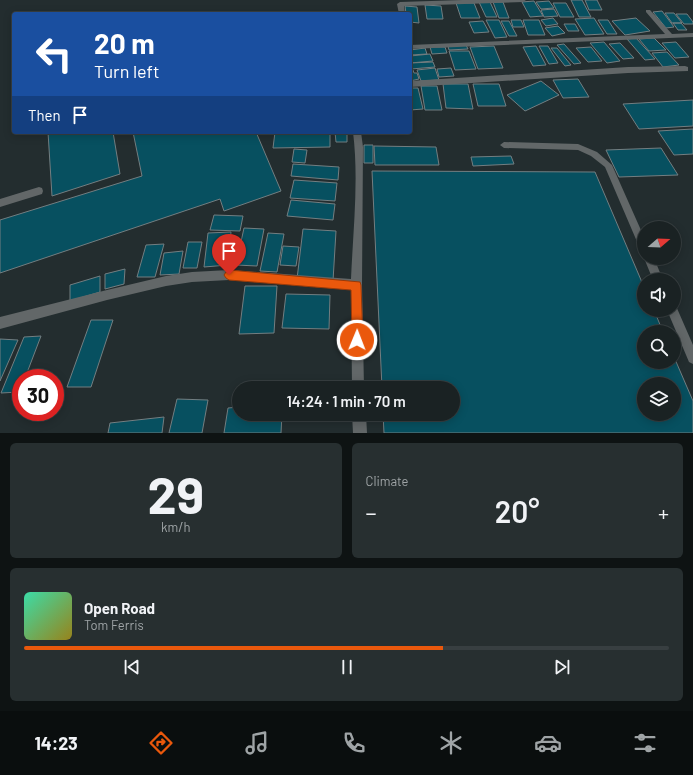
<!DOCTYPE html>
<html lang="en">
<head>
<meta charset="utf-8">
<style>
	:root { --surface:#1a2223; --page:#272f30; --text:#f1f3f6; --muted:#9fa4a6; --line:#383f41; --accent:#ea580c }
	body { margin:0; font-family:Barlow,sans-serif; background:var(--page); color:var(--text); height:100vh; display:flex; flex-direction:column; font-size:15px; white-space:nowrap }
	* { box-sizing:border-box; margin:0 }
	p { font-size:13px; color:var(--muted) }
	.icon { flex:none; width:22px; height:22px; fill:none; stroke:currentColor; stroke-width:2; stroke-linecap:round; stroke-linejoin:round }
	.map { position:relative; height:433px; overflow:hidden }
	.panel { display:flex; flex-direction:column; gap:10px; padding:10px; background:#0e1313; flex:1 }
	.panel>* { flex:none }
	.hud { position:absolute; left:12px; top:12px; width:400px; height:122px; border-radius:4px; box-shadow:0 2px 10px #0003,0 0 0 1px var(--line); background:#1a4fa0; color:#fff; overflow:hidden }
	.needle { width:26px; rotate:71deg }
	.fabs { position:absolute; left:637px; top:221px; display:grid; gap:8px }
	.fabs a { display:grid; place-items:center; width:44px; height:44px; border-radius:50%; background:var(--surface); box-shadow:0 2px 10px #0003,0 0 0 1px var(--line); font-size:20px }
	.speed { position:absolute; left:12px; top:369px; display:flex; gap:8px; font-size:20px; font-weight:700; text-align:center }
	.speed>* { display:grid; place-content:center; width:52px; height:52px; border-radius:50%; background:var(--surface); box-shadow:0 2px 10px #0003,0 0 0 1px var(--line); line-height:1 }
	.speed .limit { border:6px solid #d22; background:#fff; color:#111 }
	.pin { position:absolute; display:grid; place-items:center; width:34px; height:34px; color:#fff; margin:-41px -17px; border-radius:50% 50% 50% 0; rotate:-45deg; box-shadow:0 0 4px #0007 }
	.pin .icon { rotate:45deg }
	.me { position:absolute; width:44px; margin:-22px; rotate:1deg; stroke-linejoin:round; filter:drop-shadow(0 0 3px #0008) }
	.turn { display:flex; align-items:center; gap:14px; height:84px; padding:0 16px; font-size:18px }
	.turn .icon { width:52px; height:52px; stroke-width:2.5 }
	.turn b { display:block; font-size:28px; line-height:34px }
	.then { display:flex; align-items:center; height:38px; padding:0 16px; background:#0003; gap:8px; font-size:15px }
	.big { font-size:30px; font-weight:600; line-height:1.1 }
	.panel .card { flex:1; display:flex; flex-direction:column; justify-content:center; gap:6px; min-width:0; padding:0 14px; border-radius:6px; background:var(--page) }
	.panel .dial { align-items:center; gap:0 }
	.dial b { font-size:52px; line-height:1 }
	.song { display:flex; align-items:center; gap:12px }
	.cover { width:48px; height:48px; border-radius:6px; background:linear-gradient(135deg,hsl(160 70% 55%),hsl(50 70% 35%)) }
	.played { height:4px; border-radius:2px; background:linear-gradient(90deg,var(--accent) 65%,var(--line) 65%) }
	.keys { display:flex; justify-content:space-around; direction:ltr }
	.heat { display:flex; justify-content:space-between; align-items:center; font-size:22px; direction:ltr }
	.panel .tiles { flex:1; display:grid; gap:10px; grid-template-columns:1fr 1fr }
	.card:last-child { grid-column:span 2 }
	.trip { position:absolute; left:232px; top:381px; width:228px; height:40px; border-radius:20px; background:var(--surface); box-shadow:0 2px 10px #0003,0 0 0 1px var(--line); font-weight:600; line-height:40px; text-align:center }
	.tabs { display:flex; height:64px; justify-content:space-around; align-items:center; background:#0a0e0e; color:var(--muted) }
	.tabs .icon { width:28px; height:28px }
	.tabs .selected { color:var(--accent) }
	.tabs b { font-size:18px; color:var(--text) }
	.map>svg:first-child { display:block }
</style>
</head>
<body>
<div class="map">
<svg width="693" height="433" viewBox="0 0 693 433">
	<rect width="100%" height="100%" fill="#232d2f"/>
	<!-- building -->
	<path fill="#075060" stroke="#737e81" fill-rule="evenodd" d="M571,0H582L591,17H579Z
		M585,0H597L602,10H589Z
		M534,1L543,16L530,17L522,2Z
		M549,1L554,8L541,9L536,2Z
		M479,2H490L497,17H486Z
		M493,2H503L509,18H499Z
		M456,3H474L480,18H461Z
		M553,3H566L574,17H560Z
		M425,5L441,6L443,19H427Z
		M405,6L417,7L419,23L410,22V14H406Z
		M554,9L558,16L544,17L541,10Z
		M662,11L674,27L666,28L653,12Z
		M665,13H674L682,23H672Z
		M676,14H687L693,22V24H684Z
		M553,18L558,24L546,26L541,20Z
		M594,18L604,34L585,35L575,19Z
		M636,18L650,31L625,35L612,21Z
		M486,20H499L507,37L495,38Z
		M511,20H521L524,27H513Z
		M523,20H539L545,35H528Z
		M598,20H608L617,34H607Z
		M483,21L489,32L474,33L469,22Z
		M501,21H509L517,36H509Z
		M673,23H681L687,30H678Z
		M564,24H575L579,31H568Z
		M558,26L565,33L552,36L545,28Z
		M636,38L655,59L645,60L627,39Z
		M654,38L666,50L649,51L639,39Z
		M604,42L620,61L607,63L590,43Z
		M676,42L689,57L675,58L662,43Z
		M620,43L634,58L623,59L609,44Z
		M564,44L581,63L574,64L557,45Z
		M466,45L468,49L449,50L448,46Z
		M494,46L503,68L478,69L470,47Z
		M536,46L546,65L533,66L523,47Z
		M539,46H548L558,63L549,64Z
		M430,47H445L447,53L432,54Z
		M591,47L602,61L588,62L576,48Z
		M425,48L427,54L410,55V50Z
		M551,48H557L571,65L565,66Z
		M449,51H469L476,69L455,70Z
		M667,52L679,65L663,67L652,53Z
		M430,54L433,61L410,63V56Z
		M433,62L435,67L411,69L410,67V63Z
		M435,68L439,80L421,81L417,70Z
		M451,68L454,76L439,77L437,69Z
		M410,70H413L414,73H417L419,79L410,81Z
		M578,79L589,97L563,98L553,80Z
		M541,81L559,95L525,111L507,95Z
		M443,84H468L473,109L446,108Z
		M473,84H499L506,106H478Z
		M421,86H437L442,110H425Z
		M410,88H418L423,109L410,110Z
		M693,100V126L639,129L623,104Z
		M693,129V154L674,155L658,131Z
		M48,132H113L120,174L52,196Z
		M133,132H256L281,191L224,211L220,199L0,273V220L142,176Z
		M275,132H330V147L273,148Z
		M335,132H347V142H336Z
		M364,145H373V163H364Z
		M374,146L436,147L439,165H375Z
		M661,148L678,175L619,177L606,150Z
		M294,149L307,150L305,163L292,162Z
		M511,156L514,164L473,166L471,157Z
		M293,164L339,167L338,180L291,176Z
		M372,171L595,172L644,287V310H654L663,332H644V362H674V357L693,401V433H384L383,414H453V388H382ZM644,384H674V414H644Z
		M294,180L337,183L335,201L290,198Z
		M291,200L335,204L333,220L287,216Z
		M214,215L243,216L240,231L210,230Z
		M244,228L264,229L257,266L236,265Z
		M303,229L336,231L333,281L297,279Z
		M231,232L228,265L204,267L208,233Z
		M268,233L284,234L277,272L260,271Z
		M188,242H202L197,268H183Z
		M164,244L155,277H137L146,245Z
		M283,246L299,247L296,266L280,265Z
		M183,251L179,274L160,275L164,253Z
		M125,269L124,284L105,289V274Z
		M100,276V292L70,301V285Z
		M245,286H277L274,333L239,334Z
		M286,294L330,295L329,329L282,328Z
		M91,320H113L91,387H67Z
		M41,336L25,378H21L19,392L1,393L24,337Z
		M0,339L18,340L0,381Z
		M177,399L208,400L202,433H169Z
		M239,407V414H282L281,433H224L228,408Z
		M164,417L162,433H108L110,423Z"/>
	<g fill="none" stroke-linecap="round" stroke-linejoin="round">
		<!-- service -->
		<path fill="#626768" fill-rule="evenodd" d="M504,142L578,144L597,152L612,165L644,237V252L641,251L605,167L591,156L578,150L504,148L500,145Z
			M39,187L42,188L43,191L42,194L0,207V199Z
			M644,258H654L663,280H653Z
			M674,306H676L693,345V364L689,362L667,310H674Z"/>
		<!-- minor -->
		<path fill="#626768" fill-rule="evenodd" d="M462,0H526L523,2L404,6L405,14H399L397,4L400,2Z
			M646,10H650L672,34L693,33V37L410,49V45L665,34L646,12Z
			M685,66L688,67V71L628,73L410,87V81L628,67Z
			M353,132H361L363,147L362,285L364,388H352L351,290L229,280L192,282L166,286L107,300L0,329V317L107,290L166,276L192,272L229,270L351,279C353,231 359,180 353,132Z
			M352,414H366L367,433H353Z"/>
	</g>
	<!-- route -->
	<path fill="#ea580c" stroke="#983908" d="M229,270L360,282L361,285L363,340L361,343L357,345L354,343L352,340L351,290L229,280L226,278L224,275L226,272Z"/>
</svg>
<div class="fabs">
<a><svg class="needle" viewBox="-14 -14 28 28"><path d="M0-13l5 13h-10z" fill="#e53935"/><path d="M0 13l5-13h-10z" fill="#9fa4a6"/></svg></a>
<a><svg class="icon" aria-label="sound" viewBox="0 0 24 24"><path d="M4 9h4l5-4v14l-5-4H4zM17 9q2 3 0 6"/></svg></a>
<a><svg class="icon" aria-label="search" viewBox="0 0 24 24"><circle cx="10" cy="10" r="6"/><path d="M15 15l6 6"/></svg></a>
<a><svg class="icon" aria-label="layers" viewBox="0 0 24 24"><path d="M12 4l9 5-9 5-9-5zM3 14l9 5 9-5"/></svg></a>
</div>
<div class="speed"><div class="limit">30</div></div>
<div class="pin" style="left:229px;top:275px;background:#d93025"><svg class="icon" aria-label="arrive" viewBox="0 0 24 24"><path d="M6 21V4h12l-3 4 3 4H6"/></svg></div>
<svg class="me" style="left:357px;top:340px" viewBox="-20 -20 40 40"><circle r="17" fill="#ea580c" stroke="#fff" stroke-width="3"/><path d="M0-11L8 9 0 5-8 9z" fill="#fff"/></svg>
<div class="trip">14:24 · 1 min · 70 m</div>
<div class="hud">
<div class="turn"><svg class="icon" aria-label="left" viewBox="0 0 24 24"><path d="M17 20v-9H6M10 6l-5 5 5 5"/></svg><div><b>20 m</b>Turn left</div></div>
<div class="then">Then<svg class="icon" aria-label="arrive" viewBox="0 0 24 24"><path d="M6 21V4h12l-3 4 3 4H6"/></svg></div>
</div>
</div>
<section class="panel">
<div class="tiles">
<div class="card dial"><b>29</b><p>km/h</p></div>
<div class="card"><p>Climate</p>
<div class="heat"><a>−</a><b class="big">20°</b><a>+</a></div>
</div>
<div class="card">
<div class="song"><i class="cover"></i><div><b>Open Road</b><p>Tom Ferris</p></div></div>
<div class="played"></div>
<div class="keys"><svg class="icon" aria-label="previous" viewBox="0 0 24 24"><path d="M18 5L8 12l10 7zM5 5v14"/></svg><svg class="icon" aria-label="pause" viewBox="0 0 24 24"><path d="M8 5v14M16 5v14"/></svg><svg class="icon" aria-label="next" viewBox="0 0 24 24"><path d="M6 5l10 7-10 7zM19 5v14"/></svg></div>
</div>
</div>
</section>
<nav class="tabs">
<b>14:23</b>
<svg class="icon selected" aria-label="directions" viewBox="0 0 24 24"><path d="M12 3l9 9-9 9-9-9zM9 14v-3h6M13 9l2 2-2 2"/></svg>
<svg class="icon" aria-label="music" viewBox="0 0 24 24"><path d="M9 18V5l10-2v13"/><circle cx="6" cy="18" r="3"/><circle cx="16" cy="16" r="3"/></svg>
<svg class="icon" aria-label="phone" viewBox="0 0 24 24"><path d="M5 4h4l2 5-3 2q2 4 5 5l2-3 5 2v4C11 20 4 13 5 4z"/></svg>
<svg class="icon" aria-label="climate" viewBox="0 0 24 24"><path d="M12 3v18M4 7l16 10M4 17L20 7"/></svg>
<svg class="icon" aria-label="car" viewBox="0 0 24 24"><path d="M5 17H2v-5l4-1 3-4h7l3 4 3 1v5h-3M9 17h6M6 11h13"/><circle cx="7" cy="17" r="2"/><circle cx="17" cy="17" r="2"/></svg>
<svg class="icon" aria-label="filters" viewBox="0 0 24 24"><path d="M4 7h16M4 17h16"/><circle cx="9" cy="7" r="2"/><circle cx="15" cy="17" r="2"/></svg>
</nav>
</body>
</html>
